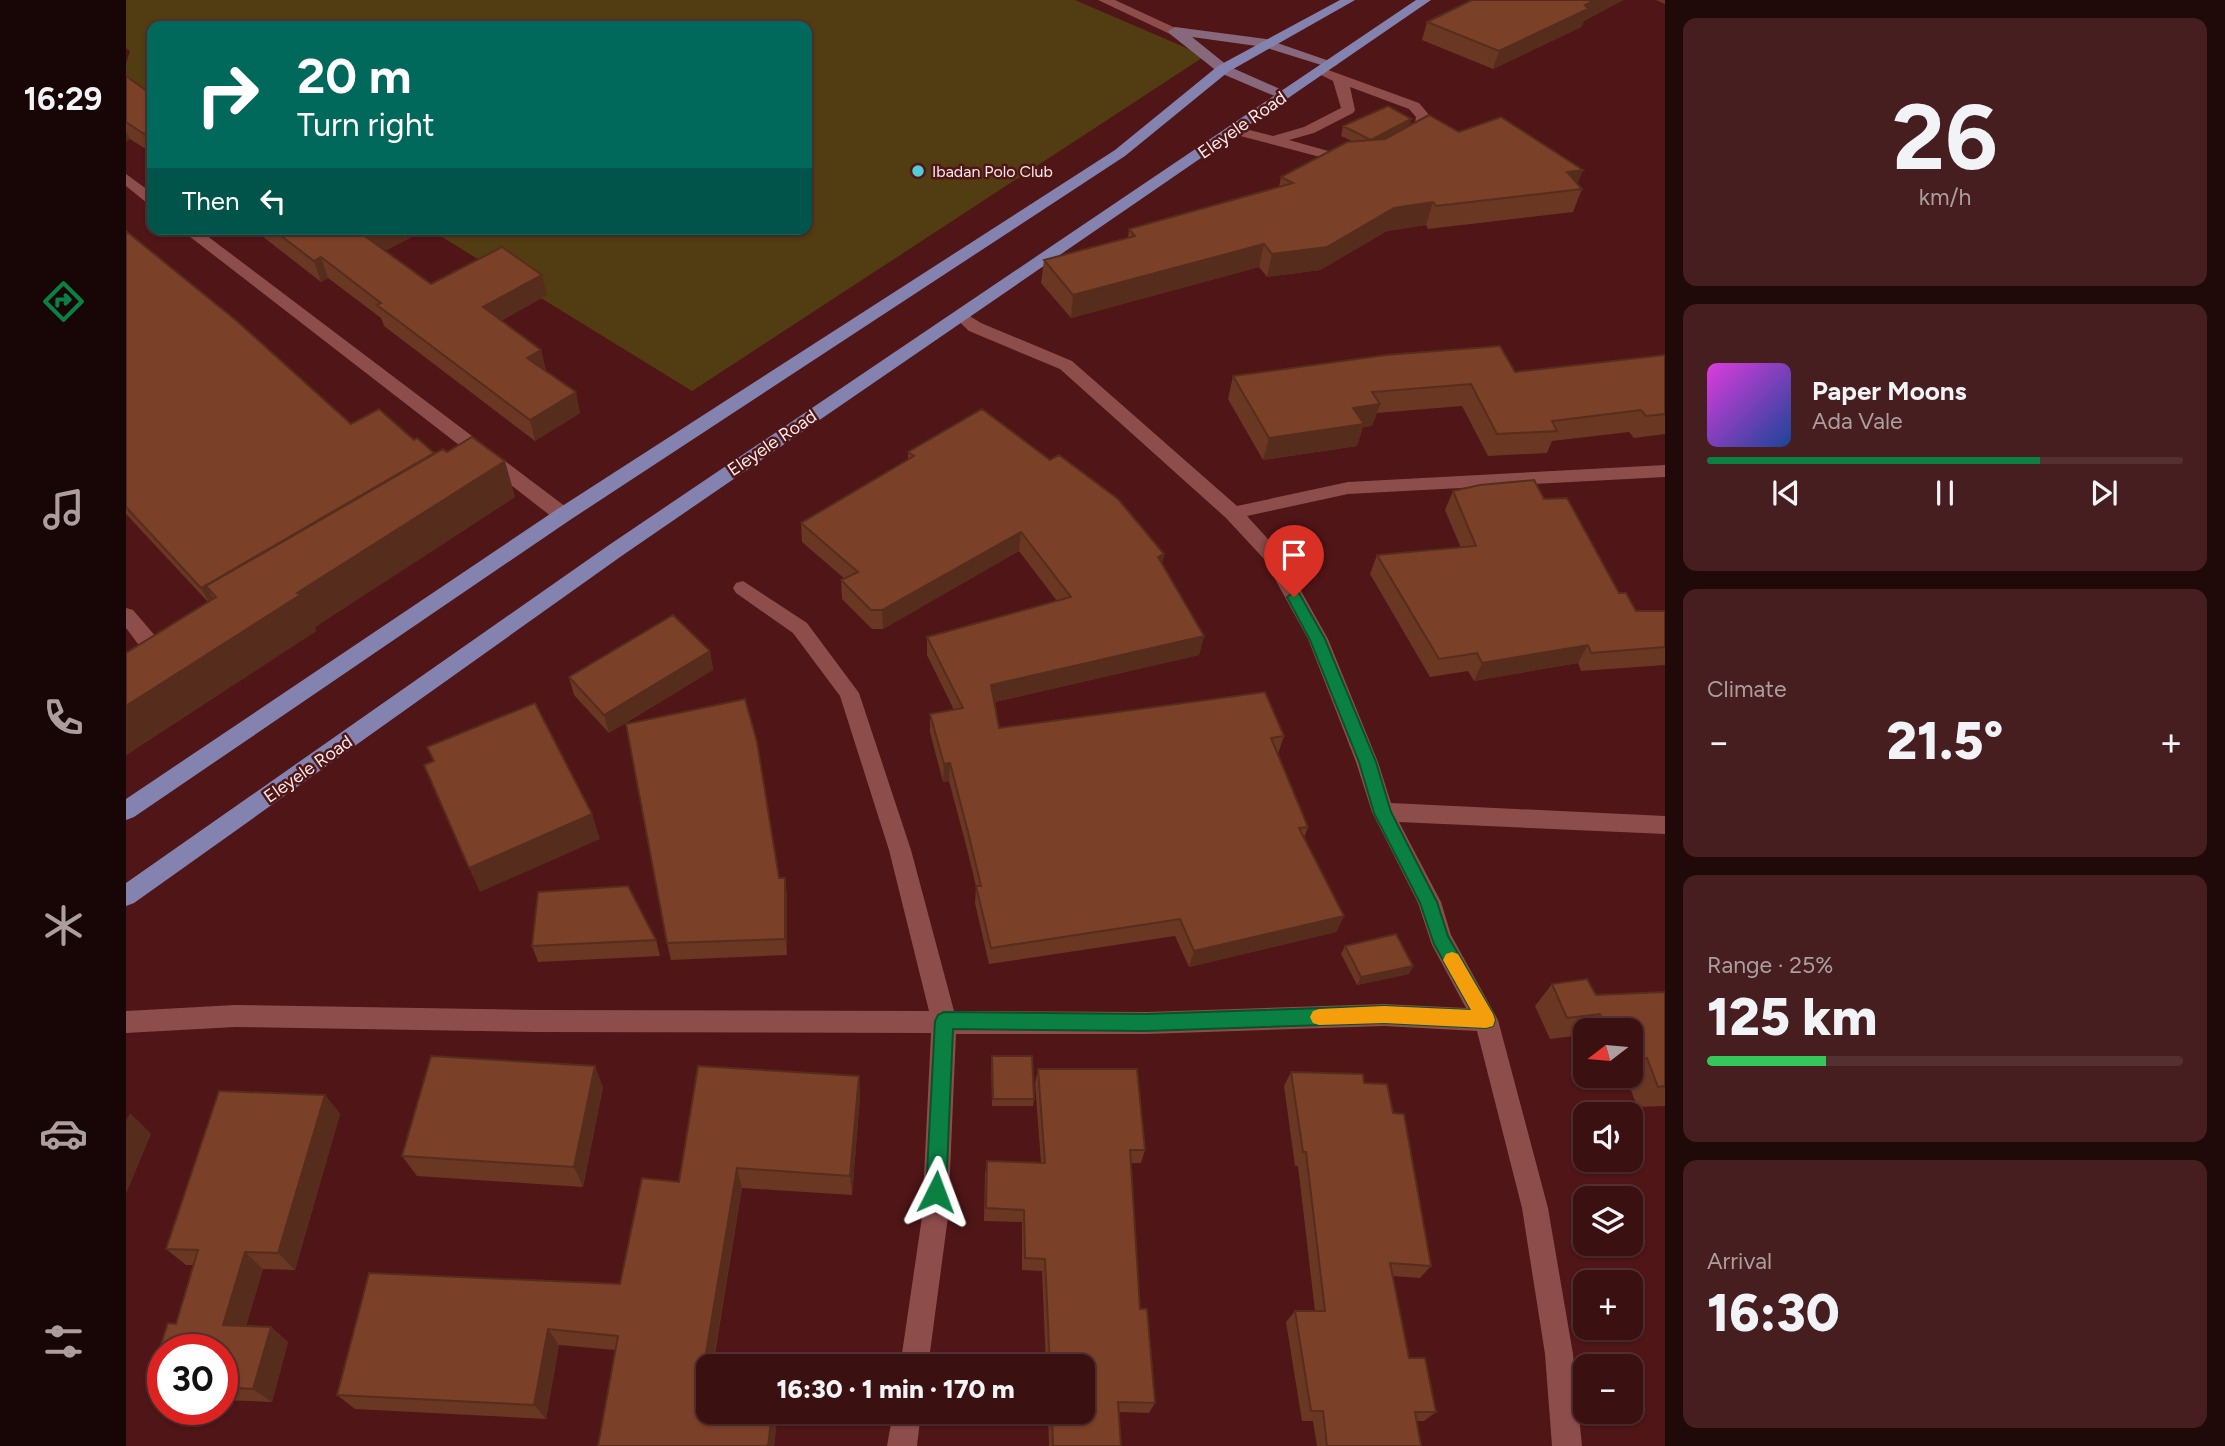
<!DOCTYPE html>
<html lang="en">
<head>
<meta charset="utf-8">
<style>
	:root { --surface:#3b1011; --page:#461e1f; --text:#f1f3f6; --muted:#ac9d9f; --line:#543031; --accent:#0b8043 }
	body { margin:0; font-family:Figtree,sans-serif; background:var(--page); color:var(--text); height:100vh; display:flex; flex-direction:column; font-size:26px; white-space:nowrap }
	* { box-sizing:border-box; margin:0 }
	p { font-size:23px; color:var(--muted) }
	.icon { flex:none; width:38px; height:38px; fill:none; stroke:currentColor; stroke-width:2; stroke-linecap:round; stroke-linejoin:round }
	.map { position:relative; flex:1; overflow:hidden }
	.sheet { display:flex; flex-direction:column; gap:18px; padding:18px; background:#200909; width:560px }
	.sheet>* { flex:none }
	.top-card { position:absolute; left:21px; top:21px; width:665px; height:214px; border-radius:14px; box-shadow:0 2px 5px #0004,0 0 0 2px var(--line); background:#00695c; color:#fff; overflow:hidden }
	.needle { width:46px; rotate:254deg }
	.fabs { position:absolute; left:1447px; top:1018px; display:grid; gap:14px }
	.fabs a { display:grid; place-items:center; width:70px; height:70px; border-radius:14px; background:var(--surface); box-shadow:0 2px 5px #0004,0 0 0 2px var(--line); font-size:35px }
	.speed { position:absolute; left:21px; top:1334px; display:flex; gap:14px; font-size:35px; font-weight:700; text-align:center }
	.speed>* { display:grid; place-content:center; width:91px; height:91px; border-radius:50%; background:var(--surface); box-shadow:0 2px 5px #0004,0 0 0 2px var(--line); line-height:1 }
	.speed .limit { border:10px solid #d22; background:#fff; color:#111 }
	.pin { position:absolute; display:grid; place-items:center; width:60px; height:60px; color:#fff; margin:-72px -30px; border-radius:50% 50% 50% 0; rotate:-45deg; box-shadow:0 0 7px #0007 }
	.pin .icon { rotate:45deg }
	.me { position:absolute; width:77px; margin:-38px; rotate:3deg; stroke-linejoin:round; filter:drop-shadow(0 0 5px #0008) }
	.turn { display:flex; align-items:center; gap:24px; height:147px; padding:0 35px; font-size:32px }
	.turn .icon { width:91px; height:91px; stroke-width:2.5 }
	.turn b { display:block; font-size:49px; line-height:60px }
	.then { display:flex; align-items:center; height:66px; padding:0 35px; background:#0003; gap:14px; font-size:26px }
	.big { font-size:52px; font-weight:800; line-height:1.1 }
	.sheet .tile { flex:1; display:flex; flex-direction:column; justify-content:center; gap:10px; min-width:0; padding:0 24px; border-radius:14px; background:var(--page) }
	.sheet .dial { align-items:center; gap:0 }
	.dial b { font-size:91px; line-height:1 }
	.song { display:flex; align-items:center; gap:21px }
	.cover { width:84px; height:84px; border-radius:10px; background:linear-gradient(135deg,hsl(300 70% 55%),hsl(220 70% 35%)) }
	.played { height:7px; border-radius:4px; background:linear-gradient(90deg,var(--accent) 70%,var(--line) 70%) }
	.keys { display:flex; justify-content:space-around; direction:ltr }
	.heat { display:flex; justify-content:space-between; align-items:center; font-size:38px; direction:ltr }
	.charge { height:10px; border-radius:5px; background:linear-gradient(90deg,#34c759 25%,var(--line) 0) }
	.trip { position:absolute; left:570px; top:1354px; width:399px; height:70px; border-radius:14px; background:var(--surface); box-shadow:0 2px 5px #0004,0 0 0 2px var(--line); font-weight:800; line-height:70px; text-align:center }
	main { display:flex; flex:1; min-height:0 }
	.menu { display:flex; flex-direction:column; width:126px; justify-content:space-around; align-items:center; background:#180607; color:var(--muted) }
	.menu .icon { width:49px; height:49px }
	.menu .on { color:var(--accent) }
	.menu b { font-size:32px; color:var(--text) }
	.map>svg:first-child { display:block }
</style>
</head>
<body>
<main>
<nav class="menu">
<b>16:29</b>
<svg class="icon on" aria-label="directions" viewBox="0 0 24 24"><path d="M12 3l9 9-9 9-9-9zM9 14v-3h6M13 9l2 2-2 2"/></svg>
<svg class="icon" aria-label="music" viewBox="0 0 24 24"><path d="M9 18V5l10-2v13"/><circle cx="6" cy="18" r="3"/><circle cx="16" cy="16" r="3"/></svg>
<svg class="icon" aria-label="phone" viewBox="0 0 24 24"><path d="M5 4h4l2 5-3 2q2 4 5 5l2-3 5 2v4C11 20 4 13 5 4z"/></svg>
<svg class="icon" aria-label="climate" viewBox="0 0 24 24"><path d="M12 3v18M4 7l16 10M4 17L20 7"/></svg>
<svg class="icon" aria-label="car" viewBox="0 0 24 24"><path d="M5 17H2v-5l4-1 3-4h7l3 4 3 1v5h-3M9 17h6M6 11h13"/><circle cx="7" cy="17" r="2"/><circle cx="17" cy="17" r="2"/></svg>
<svg class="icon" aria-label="filters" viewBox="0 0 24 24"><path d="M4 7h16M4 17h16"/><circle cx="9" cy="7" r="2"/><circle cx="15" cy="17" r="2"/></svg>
</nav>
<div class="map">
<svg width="1539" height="1446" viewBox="0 0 1539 1446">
	<rect width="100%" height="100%" fill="#4f1517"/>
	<!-- green -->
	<path fill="#523d12" d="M0,0H949L1079,56L566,391L303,229H681V26H26V112L0,98V63L4,51L0,48Z"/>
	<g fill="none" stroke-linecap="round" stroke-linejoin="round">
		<!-- lane -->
		<path fill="#8d4d4b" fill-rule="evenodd" d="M1194,67L1293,103L1304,116L1302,131L1286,141H1276V135L1288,129L1290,117L1283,109L1224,87L1229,110L1227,113L1188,133L1163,140L1213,154L1230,155L1232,158L1230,161L1213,162L1103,133V127L1108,126L1147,136L1178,127L1215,108L1207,81L1187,71Z"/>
		<!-- street -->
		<path fill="#8d4d4b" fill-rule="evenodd" d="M972,0H989L1056,31L1049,35L1044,34Z
			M0,174L26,193V204L21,203L0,186Z
			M54,229H72L444,510L446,515L444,520H430Z
			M834,310L855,323L946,361L1111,506L1222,482L1539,465V477L1222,494L1121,516L1152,550L1202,639L1252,762L1265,803L1539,816V834L1273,822L1315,902L1325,935L1372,1020L1422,1208L1447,1354L1456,1446H1426L1419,1354L1396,1208L1351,1031L1258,1026L1020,1034H830L822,1217L802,1367H774L796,1217L805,1033L410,1032L109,1027L0,1033V1011L109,1005L410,1010L803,1011L763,850L714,696L667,633L610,593L607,588L610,583L617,581L681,623L733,693L785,850L828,1011L1020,1012L1258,1004L1340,1008L1306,945L1292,903L1246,812L1230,762L1182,639L1138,559L1100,518L934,369L843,331L826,315Z
			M0,608L7,610L37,645L40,650L37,655C20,661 10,640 0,628Z
			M767,1412H795L791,1446H761Z"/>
		<!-- secondary -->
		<path fill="#88687d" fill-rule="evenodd" d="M1049,27L1140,39L1212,64L1205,68L1138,47L1066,37L1102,66L1163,93L1165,96L1158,100L1092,72L1044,34L1042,31Z"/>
		<!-- primary -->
		<path fill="#8482af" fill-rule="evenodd" d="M1214,0H1229L1102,72L999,156L444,520L8,817L0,820V799L430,510L989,150L1092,66Z
			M1290,0H1305L497,555L8,903L0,906V883L483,545Z"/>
	</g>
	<!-- wall -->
	<path fill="#6a3722" d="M1346,0H1497L1458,21L1455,27L1367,69L1296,40L1301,22Z
		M1530,0H1539V4Z
		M0,76L24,93L26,92V153L4,139L0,141Z
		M1284,125L1333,132L1457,170L1451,184L1456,189L1447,212L1302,229L1300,225L1261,231L1194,270L1141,277L1133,267L945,318L915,283L918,260L1002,238L1003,229L1153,187L1155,177L1226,141L1215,136L1217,126Z
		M127,229H301L259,251L305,284L416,275L421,295L375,321L415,350L420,371L454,413L409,441L258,326L255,318L202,278L195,282Z
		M0,231L225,424L288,440L308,454L321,452L389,497L189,627L190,631L0,755V653L82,602L0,514Z
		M1539,355V434L1508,438L1503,432L1426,441L1421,453L1362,456L1336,406L1251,413L1246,426L1237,427L1231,446L1137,460L1102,399L1107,376L1389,372Z
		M782,452L1038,554L1036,564L1078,636L1073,655L869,702L873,728L1158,736L1152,754L1182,827L1178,838L1218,916L1210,932L1063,967L1049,936L863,964L849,903L850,886L841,849L823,781L817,782L804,732V714L828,710L801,655V637L931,601L893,551L757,629H746L716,599L715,580L719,579L676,542L675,523L782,460Z
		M1327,491L1418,499L1493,593L1510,611H1539V665L1455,671L1452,663L1348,681L1342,671L1304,677L1244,574L1251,555L1335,548L1319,510Z
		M584,651L587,670L483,733L448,695L443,677Z
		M661,894V955L545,960L541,943Z
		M530,940L534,956L412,962L406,946Z
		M1219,946L1287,966L1283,974L1231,985L1215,954Z
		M1426,984L1470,995L1539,992V1106L1511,1107L1501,1079L1472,1080L1471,1076H1505V1031H1460V1045L1456,1035L1424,1039L1409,1006Z
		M866,1056L908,1099L907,1106H866L865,1063Z
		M912,1069L1019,1150L1015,1163H1005L1014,1309L1029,1403L1023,1413L992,1412L995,1446H923L922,1412H957V1367H920L916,1271L896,1270V1222L858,1221L859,1174L861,1161L915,1163L909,1083Z
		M1165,1072L1238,1083L1267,1113L1305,1266L1294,1278L1267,1276L1283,1358L1310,1412L1298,1421H1290L1295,1446H1191L1187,1421H1176L1160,1322L1169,1311H1189L1172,1166H1169L1158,1086Z
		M733,1076L734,1097L726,1195L616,1188L587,1366L583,1412H652L648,1446H472L489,1350L433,1345L420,1419L229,1409L211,1395L494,1284L553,1182Z
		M477,1087L457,1187L291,1176L276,1156Z
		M93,1091L199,1095L214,1114L169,1270L137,1269L120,1326L145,1327L162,1342L146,1402L96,1400V1349H37V1394L22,1384L42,1323L50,1324L68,1265H60L40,1249Z"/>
	<!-- shaded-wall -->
	<path fill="#562d1c" d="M1469,0H1497L1458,21L1455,27L1367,69L1373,51Z
		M1285,119L1283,129L1242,149L1245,140Z
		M0,131L4,139L0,141Z
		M1457,170L1448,190L1441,172Z
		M1307,202L1300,225L1261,231L1194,270L1141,277L1146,254L1268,208Z
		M255,229H301L247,257L240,237Z
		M1138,244L1133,267L945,318L947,295Z
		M195,257L202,278L195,282L188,261Z
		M416,275L421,295L362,328L357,307Z
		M415,350L420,371L401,358Z
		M450,392L454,413L409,441L404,420Z
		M1254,404L1246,426L1237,427L1231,446L1137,460L1143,438L1227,408Z
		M308,453L314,471L80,586L90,603L85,606L75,588Z
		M379,461L389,497L189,627L190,631L0,755V706L171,593Z
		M895,532L893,551L757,629L756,610Z
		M1038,554L1034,573L1032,557Z
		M1078,636L1073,655L864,703L865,685Z
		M1462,645L1452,663L1348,681L1356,663Z
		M584,651L587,670L483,733L478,715Z
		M824,763L823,781L817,782L818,764Z
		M466,814L474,839L354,892L343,868Z
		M659,878L661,894V955L659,939Z
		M1218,916L1210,932L1063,967L1068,951Z
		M1287,966L1283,974L1231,985L1235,977Z
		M469,1066L477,1087L457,1187L448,1167Z
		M733,1076L734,1097L726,1195L724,1176Z
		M199,1095L214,1114L169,1270L152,1253Z
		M4,1113L25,1134L0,1194V1121Z
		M611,1168L616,1188L586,1367L578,1365Z
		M119,1252L137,1269L116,1340L97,1325Z
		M145,1327L162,1342L146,1402L127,1389Z
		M422,1329L433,1345L420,1419L408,1405Z
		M646,1412H652L648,1446H642Z"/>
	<!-- building -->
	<path fill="#7b4028" stroke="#562d1c" stroke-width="2" d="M1346,0H1469L1459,5L1462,9L1373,51L1301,22Z
		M0,76L24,93L26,92V139L0,122Z
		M1262,106L1285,119L1245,140L1217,126Z
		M1303,115L1333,132L1375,117L1457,170L1441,172L1456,189L1310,206L1307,202L1268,208L1201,247L1146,254L1138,244L947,295L918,260L1009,236L1003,229L1167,183L1155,177L1221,142L1259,139Z
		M146,229H255L240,237L305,284L376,247L416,275L357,307L415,350L401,358L450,392L404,420L251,305L255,303L195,257L188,261Z
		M0,231L112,322L225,424L253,409L288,440L291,438L308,453L75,588L0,507Z
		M1374,346L1389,372L1539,355V414L1520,416L1515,410L1426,421L1431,431L1371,434L1345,384L1246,392L1254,404L1227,408L1238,424L1143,438L1107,376L1260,355Z
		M856,409L924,460L933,455L992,499L1038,554L1032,557L1078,636L865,685L873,728L1139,692L1158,736L1145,738L1182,827L1173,828L1218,916L1068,951L1054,919L865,948L850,886H855L842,832L824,763L818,764L804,714L837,708L801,637L945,597L895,532L756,610H745L715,580L732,572L675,523L788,456L782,452Z
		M346,437L379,461L171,593L174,595L0,706V653L90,597L80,586L317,449L321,452Z
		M1408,480L1418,499L1441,498L1493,593H1500L1510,611H1539V647L1465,653L1462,645L1356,663L1351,653L1313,659L1251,555L1350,546L1327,491L1354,485Z
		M547,615L584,651L478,715L443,677Z
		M619,699L631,742L653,878H659V939L541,943L500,724Z
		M409,703L466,814L343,868L298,765L308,761L301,747Z
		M502,886L530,940L406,946L412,892Z
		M1270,934L1287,966L1235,977L1219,946Z
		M1461,979L1470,995L1539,992V1086L1532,1087L1521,1058L1505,1059V1031H1481L1474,1014L1441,1018L1426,984Z
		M305,1056L469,1066L448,1167L276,1156Z
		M866,1056H906L908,1099H867Z
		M572,1066L733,1076L724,1176L611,1168L578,1365L600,1367H583V1412H646L642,1446H472L492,1336L422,1329L408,1405L211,1395L243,1273L494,1284L516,1178L553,1182Z
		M912,1069H1011L1019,1150H1004L1014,1309H1021L1029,1403L992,1402L995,1446H927L926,1412H957V1367H924L919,1259L899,1258L898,1210L860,1208L861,1161L919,1163Z
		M1165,1072L1237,1074L1238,1083L1261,1084L1267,1113L1278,1114L1305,1266L1264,1263L1283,1358H1299L1310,1412H1289L1295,1446H1201L1197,1411H1185L1169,1311H1199L1180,1152H1177Z
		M93,1091L199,1095L152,1253L119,1252L97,1325L145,1327L127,1389L96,1387V1349H37V1385L22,1384L42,1323L50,1324L72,1250L40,1249Z"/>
	<!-- route -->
	<path fill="#0b8043" stroke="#07532c" stroke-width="2" d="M1168,592L1173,593L1199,639L1250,762L1265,812L1311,902L1322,936L1367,1014L1369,1020L1367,1026L1360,1028L1258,1023L1020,1031L827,1029L820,1192L817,1199L810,1202L803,1199L800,1192L809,1021L812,1015L818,1012L1020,1014L1258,1006L1345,1010L1308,944L1294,903L1248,813L1233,762L1184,640L1161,597Z"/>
	<!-- slow -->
	<path fill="#f59e0b" d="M1326,952L1332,954L1367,1014L1369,1020L1367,1026L1360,1028L1258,1023L1193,1025L1187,1023L1184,1017L1187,1011L1193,1009L1258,1006L1345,1010L1317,960L1320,954Z"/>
	<!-- markers -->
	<circle fill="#52ccd6" stroke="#4f1517" stroke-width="2.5" cx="792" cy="171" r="7"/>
	<g text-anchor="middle" stroke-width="5" stroke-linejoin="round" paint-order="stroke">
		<!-- far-poi labels -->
		<g font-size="16" fill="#f9eae8" stroke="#4f1517" text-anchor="start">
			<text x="806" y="177">Ibadan Polo Club</text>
		</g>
		<!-- street labels -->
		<g font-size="18" fill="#f9eae8" stroke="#4f1517">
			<text transform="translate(1116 125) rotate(-35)" y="6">Eleyele Road</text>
			<text transform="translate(646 443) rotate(-34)" y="6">Eleyele Road</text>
			<text transform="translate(182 769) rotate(-35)" y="6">Eleyele Road</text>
		</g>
	</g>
</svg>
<div class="fabs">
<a><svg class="needle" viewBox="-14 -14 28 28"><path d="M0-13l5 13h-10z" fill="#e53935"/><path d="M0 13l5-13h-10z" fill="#ac9d9f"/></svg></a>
<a><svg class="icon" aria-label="sound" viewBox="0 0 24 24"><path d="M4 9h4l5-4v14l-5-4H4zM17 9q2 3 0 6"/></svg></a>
<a><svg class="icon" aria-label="layers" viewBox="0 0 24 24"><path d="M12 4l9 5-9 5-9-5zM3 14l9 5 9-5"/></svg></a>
<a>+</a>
<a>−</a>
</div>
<div class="speed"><div class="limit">30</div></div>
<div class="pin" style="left:1168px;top:597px;background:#d93025"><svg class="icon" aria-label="arrive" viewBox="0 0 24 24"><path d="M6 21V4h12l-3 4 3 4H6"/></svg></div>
<svg class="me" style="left:810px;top:1192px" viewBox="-20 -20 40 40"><path d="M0-17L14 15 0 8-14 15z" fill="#0b8043" stroke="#fff" stroke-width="4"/></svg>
<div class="trip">16:30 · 1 min · 170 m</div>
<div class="top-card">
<div class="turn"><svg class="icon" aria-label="right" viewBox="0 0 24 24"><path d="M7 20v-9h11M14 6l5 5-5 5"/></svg><div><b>20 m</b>Turn right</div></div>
<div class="then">Then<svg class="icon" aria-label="left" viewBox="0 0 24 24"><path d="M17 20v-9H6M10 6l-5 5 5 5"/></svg></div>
</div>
</div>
<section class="sheet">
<div class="tile dial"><b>26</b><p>km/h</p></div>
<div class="tile">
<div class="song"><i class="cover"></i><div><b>Paper Moons</b><p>Ada Vale</p></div></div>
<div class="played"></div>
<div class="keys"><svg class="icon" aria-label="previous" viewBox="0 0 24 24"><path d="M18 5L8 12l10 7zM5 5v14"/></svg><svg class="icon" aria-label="pause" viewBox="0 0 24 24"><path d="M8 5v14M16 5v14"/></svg><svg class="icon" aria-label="next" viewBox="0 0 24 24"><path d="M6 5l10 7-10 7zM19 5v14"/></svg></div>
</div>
<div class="tile"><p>Climate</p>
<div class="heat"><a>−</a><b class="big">21.5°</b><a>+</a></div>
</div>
<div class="tile"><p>Range · 25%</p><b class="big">125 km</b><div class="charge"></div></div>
<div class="tile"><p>Arrival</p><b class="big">16:30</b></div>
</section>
</main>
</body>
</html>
